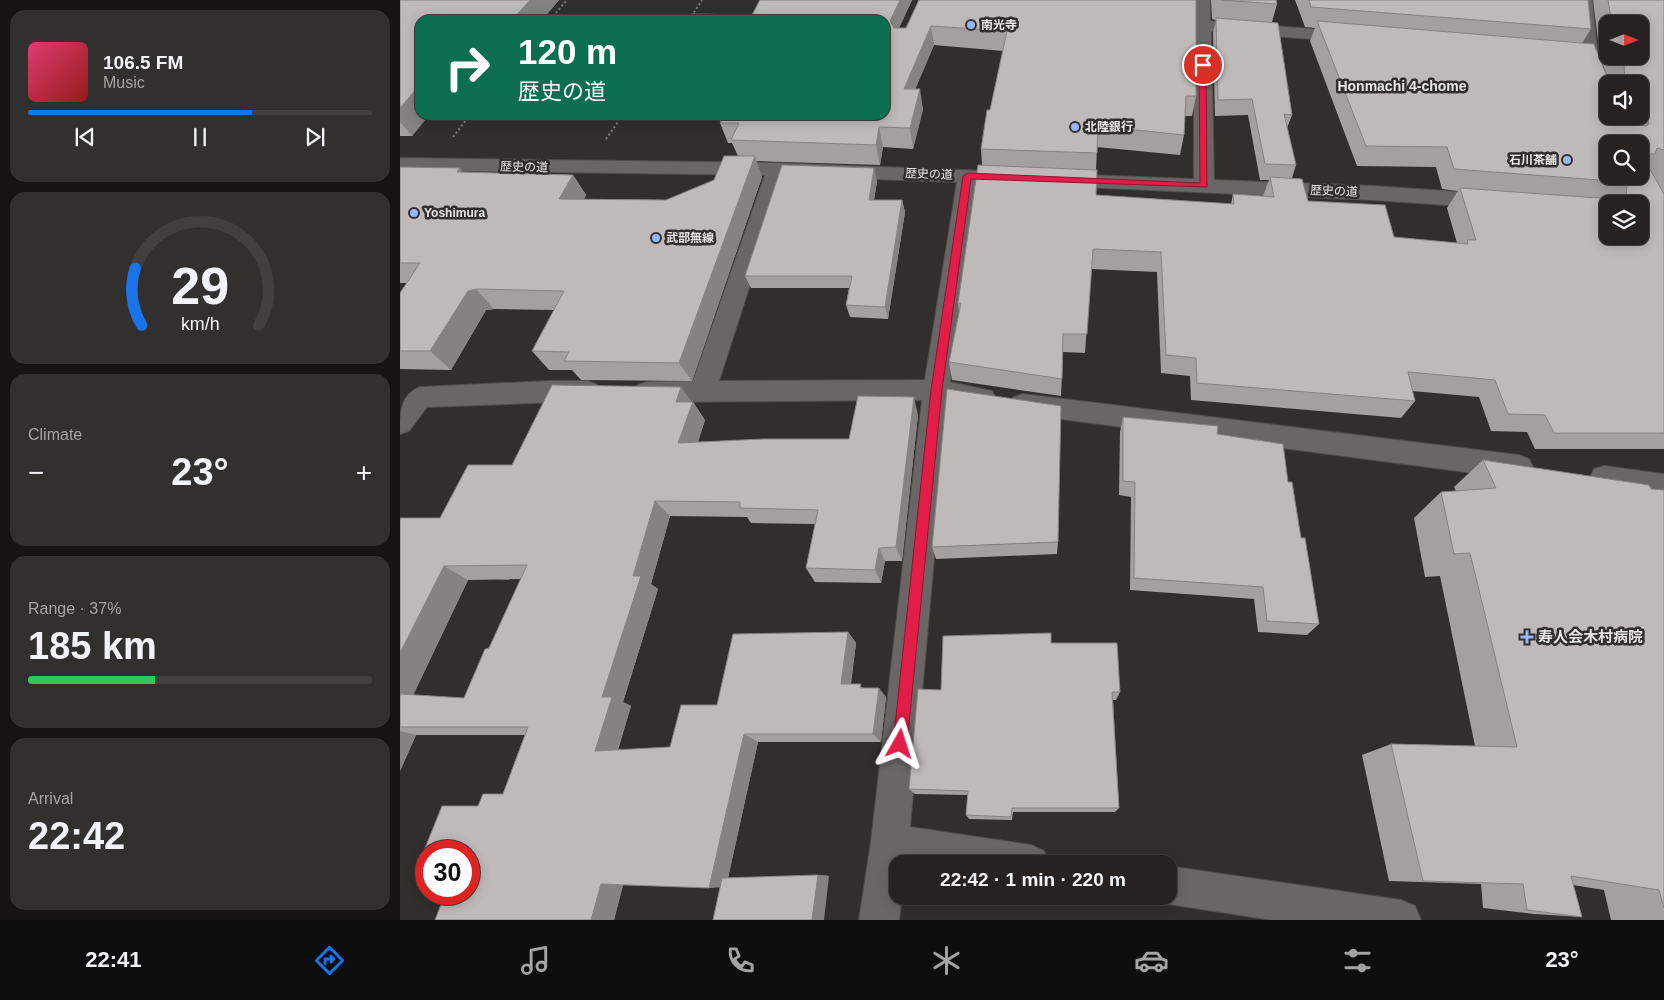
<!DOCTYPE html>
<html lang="en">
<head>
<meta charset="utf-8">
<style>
	:root { --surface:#262222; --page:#322f2f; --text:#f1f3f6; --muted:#a4a4a5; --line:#423f40; --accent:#1a73e8 }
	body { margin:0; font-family:Arial,"Noto Sans JP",sans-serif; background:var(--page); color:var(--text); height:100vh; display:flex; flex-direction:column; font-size:19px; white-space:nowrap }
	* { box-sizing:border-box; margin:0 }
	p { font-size:16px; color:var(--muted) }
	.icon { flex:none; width:28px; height:28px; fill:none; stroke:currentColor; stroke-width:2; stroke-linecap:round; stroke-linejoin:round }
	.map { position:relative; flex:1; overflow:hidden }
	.side { display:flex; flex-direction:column; gap:10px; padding:10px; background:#151313; width:400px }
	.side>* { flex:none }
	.hud { position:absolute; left:15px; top:15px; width:475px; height:105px; border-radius:15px; box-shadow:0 2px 12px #0003,0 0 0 1px var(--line); background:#0b6e4f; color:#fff; overflow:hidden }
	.needle { width:32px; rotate:90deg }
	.buttons { position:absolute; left:1199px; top:15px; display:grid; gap:10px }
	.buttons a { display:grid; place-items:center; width:50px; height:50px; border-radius:10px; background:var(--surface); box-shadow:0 2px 12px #0003,0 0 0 1px var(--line); font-size:25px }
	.speed { position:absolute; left:15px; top:840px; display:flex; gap:10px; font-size:25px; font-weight:700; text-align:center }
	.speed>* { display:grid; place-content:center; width:65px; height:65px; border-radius:50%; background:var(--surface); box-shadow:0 2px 12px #0003,0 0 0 1px var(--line); line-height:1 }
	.speed .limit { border:8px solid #d22; background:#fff; color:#111 }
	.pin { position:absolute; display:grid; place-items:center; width:42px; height:42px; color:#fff; margin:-21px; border:2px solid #fff; border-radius:50%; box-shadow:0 1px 5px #0007 }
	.me { position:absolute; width:55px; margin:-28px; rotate:6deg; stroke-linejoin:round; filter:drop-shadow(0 0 4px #0008) }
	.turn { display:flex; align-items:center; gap:18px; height:105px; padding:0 20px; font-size:22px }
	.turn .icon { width:65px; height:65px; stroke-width:2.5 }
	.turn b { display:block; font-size:35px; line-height:42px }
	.big { font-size:38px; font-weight:700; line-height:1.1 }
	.side .card { flex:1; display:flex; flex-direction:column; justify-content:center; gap:8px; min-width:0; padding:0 18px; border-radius:15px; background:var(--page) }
	.side .dial { align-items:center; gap:0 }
	.dial svg { height:130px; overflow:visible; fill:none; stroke:var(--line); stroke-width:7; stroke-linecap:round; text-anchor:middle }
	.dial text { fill:var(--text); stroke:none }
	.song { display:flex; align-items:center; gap:15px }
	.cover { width:60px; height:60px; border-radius:8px; background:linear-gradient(135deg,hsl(340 70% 55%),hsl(0 70% 35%)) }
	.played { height:5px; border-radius:2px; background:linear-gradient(90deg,var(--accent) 65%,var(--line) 65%) }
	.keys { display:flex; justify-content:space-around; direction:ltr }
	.heat { display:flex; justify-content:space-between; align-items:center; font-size:28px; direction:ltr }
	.charge { height:8px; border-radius:4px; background:linear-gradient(90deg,#34c759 37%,var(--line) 0) }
	.trip { position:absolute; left:489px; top:855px; width:288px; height:50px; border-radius:15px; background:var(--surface); box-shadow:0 2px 12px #0003,0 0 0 1px var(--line); font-weight:700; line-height:50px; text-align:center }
	.dock { display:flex; height:80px; justify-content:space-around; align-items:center; background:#0f0e0e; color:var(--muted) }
	.dock .icon { width:35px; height:35px }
	.dock .on { color:var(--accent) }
	.dock b { font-size:22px; color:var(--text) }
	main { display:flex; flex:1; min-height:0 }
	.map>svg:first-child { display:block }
</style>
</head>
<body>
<main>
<section class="side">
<div class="card">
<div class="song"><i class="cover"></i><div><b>106.5 FM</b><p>Music</p></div></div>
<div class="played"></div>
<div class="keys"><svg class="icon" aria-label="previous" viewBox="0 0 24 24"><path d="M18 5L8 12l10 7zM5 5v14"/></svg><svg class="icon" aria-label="pause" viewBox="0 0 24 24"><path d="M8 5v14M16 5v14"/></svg><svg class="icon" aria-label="next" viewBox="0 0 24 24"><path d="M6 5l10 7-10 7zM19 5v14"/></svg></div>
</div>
<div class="card dial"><svg viewBox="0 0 100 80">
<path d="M14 69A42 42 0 1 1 86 69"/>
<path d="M14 69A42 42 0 0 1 10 34" stroke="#1a73e8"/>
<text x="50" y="56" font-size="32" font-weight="700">29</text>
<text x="50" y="72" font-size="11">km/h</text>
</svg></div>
<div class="card"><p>Climate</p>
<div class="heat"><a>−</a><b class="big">23°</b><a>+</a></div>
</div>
<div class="card"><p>Range · 37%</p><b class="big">185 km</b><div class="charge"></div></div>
<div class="card"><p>Arrival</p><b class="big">22:42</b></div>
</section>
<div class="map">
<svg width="1264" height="920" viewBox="0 0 1264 920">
	<rect width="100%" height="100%" fill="#322e2d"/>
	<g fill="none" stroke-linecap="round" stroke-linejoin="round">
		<!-- minor casing -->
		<g stroke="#504c4c" stroke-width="2">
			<path id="minor" d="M794,0H810V21L951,32L957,33L959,37L957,41L951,42L811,31L814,180L973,186L1090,194L1097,196L1100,201L1097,206L1090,208L973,200L659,186L652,185L649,180L652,175L659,174L794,179Z
				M1176,0H1192L1198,57L1208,84V113L1201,112L1199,108L1180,57Z
				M0,158L377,163L613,172L620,173L623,178L620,183L613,184L577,183L550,382L592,391L596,398L592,405L583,408L548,402L510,827L631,845L644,851L650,864H498V896H502L499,920H459L471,842L522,400L247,402L238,399L234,392L238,385L247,382L293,381L365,175L0,170ZM385,176L557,182L525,380L319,381Z
				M149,381H187L196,384L200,391L196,398L187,401L27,407L9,431L0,434C0,413 0,395 20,387Z
				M623,394L1119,455L1129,459L1133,467L1129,475L1119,479L623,414L614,411L610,404L614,397Z
				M1204,466L1264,474V498L1204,490L1194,487L1190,478L1194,469Z
				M768,866L1001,900L1015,906L1021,920H872L768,904L754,899V896H768Z"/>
		</g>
		<!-- path -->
		<path stroke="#807d7c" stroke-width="2" stroke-dasharray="2 2.5" stroke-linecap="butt" d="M150,20L167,0
			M289,20L302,0
			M53,137L70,115
			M206,139L223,115"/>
		<!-- minor -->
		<use href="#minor" fill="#6a6665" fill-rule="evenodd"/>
	</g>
	<!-- wall -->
	<path fill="#a4a09f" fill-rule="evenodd" d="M0,0H159L142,20H20V115H29L12,136H0Z
		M360,0H512L499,28H506L519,0L796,96L792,116H785L784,135L780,155L697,147L696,170V195L831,204L833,194L863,196L869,180H860L848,115L815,116L813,33L816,20L812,19L811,0H876L877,4L872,22L892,115L887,128L896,165L892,178L908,201L994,237L1057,243L1047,208L1058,191L1042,189L1036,167L957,166L910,41L915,28L905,27L895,0H1188L1191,29L1182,43L1209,81L1200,57L1193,0H1264V449H1135L1127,432L1091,431L1079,397L1012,391L1015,401L1001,418L791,400L790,376L761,373L757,272L691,269L685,353L663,352L661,396L552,380L549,362L559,312L558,303L582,165L581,149L590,110L603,51L534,45L515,89L523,109L513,149L483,147L480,165L356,161L362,177L292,381L181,380L172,370H149L132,351L154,310L94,309L86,310L51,370L0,369V293L7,283H0V167L63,172L173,175L186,195L184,199L266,200L314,180L338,156L332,143H328L320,123L485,115L290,16L352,15ZM1208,24H1240V56H1208ZM1208,84H1240V116H1223L1226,125L1225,124Z
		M477,181L474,200H502L505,212L488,319L450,317L446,305L449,288H351L345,276Z
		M292,402H293L305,420L298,442L449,439L518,415L502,561H485L481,583L415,582L406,568L415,524L351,523L347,517L270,516L251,584L258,589L223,702L231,706L218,750L270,747L317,705L448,632L456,643L451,684L464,688L486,697L481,742H358L328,878L418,875L429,876L320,887L223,885L214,920L78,806L103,794L125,735H16L0,771V518H40L112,465ZM121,579L89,648L64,698L13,695L68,580Z
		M723,417L817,434L888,482L901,538L919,624L907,635L858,632L854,599L730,590L731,497L719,495L720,432Z
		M1083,460L1251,489L1264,490V920H1211L1204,890L1173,885L1182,917L1134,914L1083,908L1081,884L989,881L962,755L991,744L1075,746L1040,576L1025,577L1014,518L1041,492L1056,491L1054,487Z
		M658,542L657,554L536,559L532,547Z
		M651,643L720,692L716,700H713L719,808L715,812H613L612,820L569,819L566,815L568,795L515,794L509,789L541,690Z"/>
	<!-- shaded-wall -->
	<path fill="#868282" d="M130,0H159L142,20H112Z
		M500,0H512L493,41L490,21Z
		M531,26L534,45L507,109L504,89Z
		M20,85V115H29L12,136L0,122V108Z
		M520,89L523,109L513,149L510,128Z
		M479,127L483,147L480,165L476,145Z
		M355,156L362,177L292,381L279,363Z
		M60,168L76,188L57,172Z
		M474,168L477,181L472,212L469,200Z
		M173,175L186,195L173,220L159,199Z
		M502,200L505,212L488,319L485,307Z
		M76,289L94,309L86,310L51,370L30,351L68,291Z
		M281,387L305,420L292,459L278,443L276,402Z
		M514,397L518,415L502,561L496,547Z
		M255,501L270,516L251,584L258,589L223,702L231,706L215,757L195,751L202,697L233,576Z
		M479,548L485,561L481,583L475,570Z
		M44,566L68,580L10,702L0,699V653Z
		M448,632L456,643L449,694L441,684Z
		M479,688L486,697L481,742L473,734Z
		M0,731L16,735L0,771Z
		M344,734L358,742L326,887L309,888Z
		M418,875L429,876L424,920H412Z
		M201,884L223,885L214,920H191Z"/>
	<!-- building -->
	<path fill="#bfbab9" stroke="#868282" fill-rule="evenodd" d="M0,0H130L112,20H20V85L0,108Z
		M360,0H500L490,21L494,28H506L519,0H796V96H786L784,135L698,126L697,153L581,149L587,110H590L607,31L531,26L504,89H520L510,128L479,127L476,145L331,140L339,123H320L323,115H485V20H276L278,16H290L292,14L352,15Z
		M821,0H876L877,4Z
		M909,0H1188L1191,29L911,7Z
		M1208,0H1264V150L1257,148L1255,154H1245L1243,157L1264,194V433H1154L1145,415L1108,414L1095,380L1008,372L1015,401L797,383L796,358L766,355L761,252L693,249L687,334H663L662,379L549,362L561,303H558L578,165L697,170L696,195L834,204L833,194L874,197L870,177L902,179L908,201L985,205L994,237L1068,244L1067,240H1076L1060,188L1226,200L1227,184L1225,182L1054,169L1047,147L966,146L917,21L1194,44L1210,84H1208V116H1222L1225,124L1247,126L1249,123L1240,100V84H1225L1224,64L1221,56H1240V24H1212ZM1208,144H1240V176H1208ZM1208,204H1240V236H1208Z
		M816,18L878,23L892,115L884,114L896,165L865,164L852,99L818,100Z
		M324,156H355L279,363L164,361L169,352L132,351L164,291L76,289L68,291L30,351H0V293L20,263H0V167L60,168L57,172L173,175L159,199L266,200L314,180Z
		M382,165L474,168L469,200H502L485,307L446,305L452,276H345Z
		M152,385L281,387L276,402H293L278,443L363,439H449L458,396L514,397L496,547L479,548L475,570L406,568L418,510L340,508V502L255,501L233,576H241L202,697H212L195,751L270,747L281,705H317L333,634L448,632L441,684H461L460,688H479L473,734H344L309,888L201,884L191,920H35L45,894H69V851H26V858H21L42,806H78L83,794H103L128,727H0V694L64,698L85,649L89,648L127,565L44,566L0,653V518H40L68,465H112Z
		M547,389L661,406L658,542L532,547Z
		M723,417L818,426L817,434L883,444L888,482H892L901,538H905L919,624L867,621L863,587L734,578L735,482L723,481Z
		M1083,460L1249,485L1251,489L1264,490V908L1259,890L1171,876L1182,917L1127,910L1123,884L1023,881L991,744L1117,747L1070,553L1054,554L1041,492L1096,488Z
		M651,633V643H717L720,692H712L719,808H612L611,817L566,815L568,791L509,789L518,689L541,690L543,636Z
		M418,875L412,920H313L322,878Z"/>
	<!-- route -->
	<path fill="#e11d48" stroke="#92132f" d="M803,62L806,65L807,187L571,179L542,390L507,744L505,749L500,751L495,749L493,744L531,390L563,176L568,173L800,183L799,65Z"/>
	<!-- markers -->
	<g fill="#96b6fd" stroke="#322e2d" stroke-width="2">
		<circle cx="571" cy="25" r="5"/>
		<circle cx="675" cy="127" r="5"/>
		<circle cx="1167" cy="160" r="5"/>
		<circle cx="14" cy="213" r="5"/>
		<circle cx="256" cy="238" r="5"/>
		<path d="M1124.5 629.5h5v5h5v5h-5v5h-5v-5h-5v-5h5z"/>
	</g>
	<g text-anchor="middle" stroke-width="5" stroke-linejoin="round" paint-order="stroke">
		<!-- far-poi labels -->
		<g font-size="12" font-weight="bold" fill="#e9e7e6" stroke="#322e2d" text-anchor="start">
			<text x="581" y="29">南光寺</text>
			<text x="685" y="131">北陸銀行</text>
			<text x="1157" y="164" text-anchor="end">石川茶舗</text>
			<text x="24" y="217">Yoshimura</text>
			<text x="266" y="242">武部無線</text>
		</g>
		<!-- far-street labels -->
		<g font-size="12" fill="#e9e7e6" stroke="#322e2d">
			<text transform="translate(124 167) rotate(1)" y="4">歴史の道</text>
			<text transform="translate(529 174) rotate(2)" y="4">歴史の道</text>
			<text transform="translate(934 191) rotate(2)" y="4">歴史の道</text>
		</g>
		<!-- far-neighbourhood labels -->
		<g font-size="14" font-weight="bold" fill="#e9e7e6" stroke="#322e2d">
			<text x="1002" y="91">Honmachi 4-chome</text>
		</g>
		<!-- poi labels -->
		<g font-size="15" font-weight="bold" fill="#e9e7e6" stroke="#322e2d" text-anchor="start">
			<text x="1138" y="642">寿人会木村病院</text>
		</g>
	</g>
</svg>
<div class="buttons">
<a><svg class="needle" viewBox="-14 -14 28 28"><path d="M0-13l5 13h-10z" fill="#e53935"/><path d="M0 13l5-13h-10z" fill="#a4a4a5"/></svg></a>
<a><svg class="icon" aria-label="sound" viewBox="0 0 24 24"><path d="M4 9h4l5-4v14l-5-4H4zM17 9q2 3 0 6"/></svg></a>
<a><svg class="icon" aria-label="search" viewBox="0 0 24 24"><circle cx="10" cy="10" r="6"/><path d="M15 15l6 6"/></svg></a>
<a><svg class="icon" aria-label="layers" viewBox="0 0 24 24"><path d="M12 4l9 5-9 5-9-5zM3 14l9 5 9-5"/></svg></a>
</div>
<div class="speed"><div class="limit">30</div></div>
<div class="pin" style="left:803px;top:65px;background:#d93025"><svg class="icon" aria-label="arrive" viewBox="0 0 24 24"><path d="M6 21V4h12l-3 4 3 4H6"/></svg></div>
<svg class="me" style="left:500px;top:744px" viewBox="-20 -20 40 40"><path d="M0-17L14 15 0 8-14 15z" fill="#e11d48" stroke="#fff" stroke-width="4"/></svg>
<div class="trip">22:42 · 1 min · 220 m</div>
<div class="hud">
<div class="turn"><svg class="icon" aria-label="right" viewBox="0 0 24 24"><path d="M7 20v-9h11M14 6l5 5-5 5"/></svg><div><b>120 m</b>歴史の道</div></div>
</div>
</div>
</main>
<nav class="dock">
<b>22:41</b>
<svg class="icon on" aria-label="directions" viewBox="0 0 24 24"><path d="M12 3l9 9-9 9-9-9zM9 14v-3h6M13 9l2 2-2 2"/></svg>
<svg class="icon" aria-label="music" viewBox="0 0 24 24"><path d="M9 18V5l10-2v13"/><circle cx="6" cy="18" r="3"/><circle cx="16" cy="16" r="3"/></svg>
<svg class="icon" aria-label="phone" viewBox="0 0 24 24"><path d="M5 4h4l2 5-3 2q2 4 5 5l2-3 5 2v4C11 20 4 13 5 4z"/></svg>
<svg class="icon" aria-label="climate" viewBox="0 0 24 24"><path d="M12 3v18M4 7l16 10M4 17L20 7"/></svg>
<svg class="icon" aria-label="car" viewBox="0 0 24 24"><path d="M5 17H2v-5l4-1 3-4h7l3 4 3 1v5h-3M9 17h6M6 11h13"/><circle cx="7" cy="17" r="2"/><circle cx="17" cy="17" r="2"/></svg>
<svg class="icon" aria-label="filters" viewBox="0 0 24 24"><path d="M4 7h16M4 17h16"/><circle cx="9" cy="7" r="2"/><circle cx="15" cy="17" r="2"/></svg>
<b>23°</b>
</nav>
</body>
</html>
